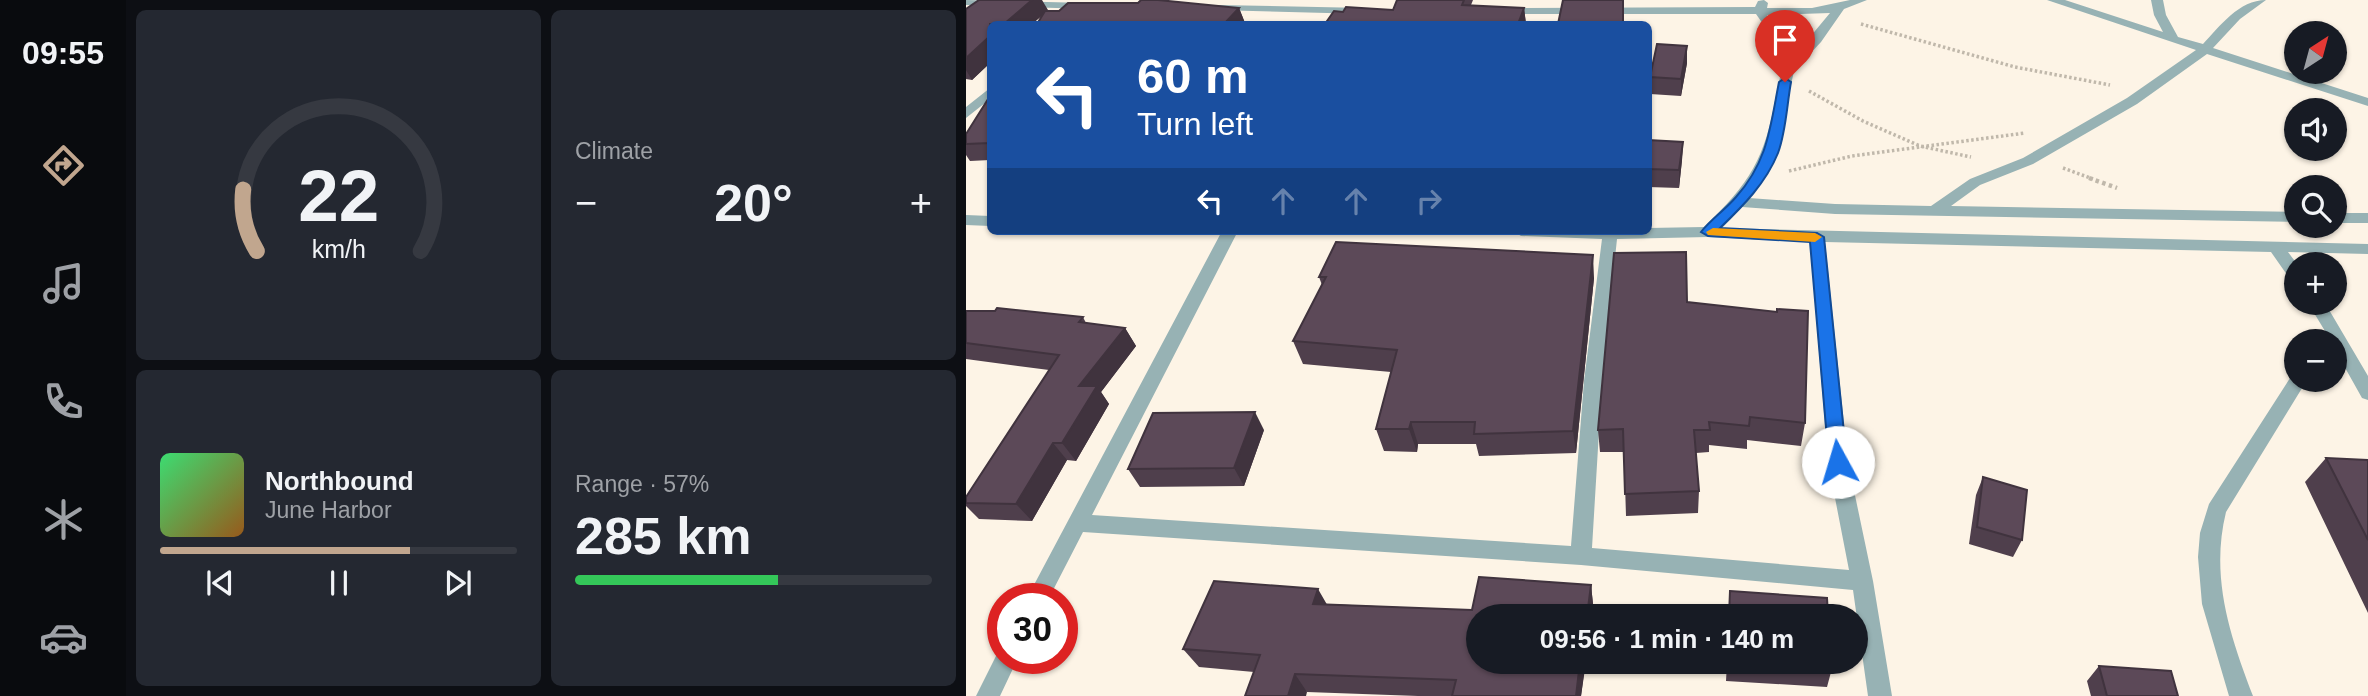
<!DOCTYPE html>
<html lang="en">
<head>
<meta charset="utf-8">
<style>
	:root { --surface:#171b24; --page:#242831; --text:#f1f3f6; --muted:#9ea1a6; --line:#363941; --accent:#c1a68e }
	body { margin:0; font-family:Helvetica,sans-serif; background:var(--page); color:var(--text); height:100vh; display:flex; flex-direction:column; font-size:26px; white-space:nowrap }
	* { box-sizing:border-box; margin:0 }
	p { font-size:23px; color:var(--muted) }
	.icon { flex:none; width:38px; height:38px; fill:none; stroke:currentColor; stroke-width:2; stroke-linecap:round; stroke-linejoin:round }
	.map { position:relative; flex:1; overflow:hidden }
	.side { display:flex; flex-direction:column; gap:10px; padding:10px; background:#0d0f14; width:840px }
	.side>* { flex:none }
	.guide { position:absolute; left:21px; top:21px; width:665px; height:214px; border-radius:10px; box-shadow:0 2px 5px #0004; background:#1a4fa0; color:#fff; overflow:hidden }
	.needle { width:46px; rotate:36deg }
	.fabs { position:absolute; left:1318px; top:21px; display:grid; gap:14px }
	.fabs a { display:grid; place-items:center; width:63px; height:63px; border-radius:50%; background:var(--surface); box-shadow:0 2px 5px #0004; font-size:35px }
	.speed { position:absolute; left:21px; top:583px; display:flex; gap:14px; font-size:35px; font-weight:700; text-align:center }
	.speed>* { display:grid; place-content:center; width:91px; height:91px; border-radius:50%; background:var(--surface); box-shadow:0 2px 5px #0004; line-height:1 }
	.speed .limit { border:10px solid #d22; background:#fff; color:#111 }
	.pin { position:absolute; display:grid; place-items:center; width:60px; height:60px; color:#fff; margin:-72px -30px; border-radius:50% 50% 50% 0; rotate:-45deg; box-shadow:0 0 7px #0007 }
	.pin .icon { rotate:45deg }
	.me { position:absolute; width:77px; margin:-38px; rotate:354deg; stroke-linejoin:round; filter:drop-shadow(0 0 5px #0008) }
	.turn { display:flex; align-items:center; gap:24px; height:147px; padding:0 35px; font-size:32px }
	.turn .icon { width:91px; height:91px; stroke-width:2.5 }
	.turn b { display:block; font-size:49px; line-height:60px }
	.lanes { display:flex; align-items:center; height:66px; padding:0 35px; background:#0003; justify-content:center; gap:35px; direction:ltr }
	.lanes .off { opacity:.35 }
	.big { font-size:52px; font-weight:600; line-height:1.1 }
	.side .tile { flex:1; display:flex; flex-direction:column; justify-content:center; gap:10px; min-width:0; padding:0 24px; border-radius:10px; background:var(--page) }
	.side .dial { align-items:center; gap:0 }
	.dial svg { height:182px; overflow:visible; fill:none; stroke:var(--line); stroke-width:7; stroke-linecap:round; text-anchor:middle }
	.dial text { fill:var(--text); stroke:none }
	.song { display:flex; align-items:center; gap:21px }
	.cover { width:84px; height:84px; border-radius:10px; background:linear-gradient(135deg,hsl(140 70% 55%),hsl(30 70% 35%)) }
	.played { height:7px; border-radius:4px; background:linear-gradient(90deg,var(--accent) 70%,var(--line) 70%) }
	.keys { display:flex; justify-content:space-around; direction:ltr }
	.heat { display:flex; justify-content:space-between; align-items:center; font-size:38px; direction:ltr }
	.charge { height:10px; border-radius:5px; background:linear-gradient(90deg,#34c759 57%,var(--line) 0) }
	.side .tiles { flex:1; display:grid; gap:10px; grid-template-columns:repeat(2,1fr) }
	.trip { position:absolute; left:500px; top:604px; width:402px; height:70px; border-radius:35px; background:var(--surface); box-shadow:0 2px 5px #0004; font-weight:600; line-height:70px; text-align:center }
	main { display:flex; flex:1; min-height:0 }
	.tabs { display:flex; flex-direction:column; width:126px; justify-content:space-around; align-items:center; background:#090b0e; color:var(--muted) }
	.tabs .icon { width:49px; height:49px }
	.tabs .active { color:var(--accent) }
	.tabs b { font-size:32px; color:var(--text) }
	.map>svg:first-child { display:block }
</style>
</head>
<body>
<main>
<nav class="tabs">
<b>09:55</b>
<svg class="icon active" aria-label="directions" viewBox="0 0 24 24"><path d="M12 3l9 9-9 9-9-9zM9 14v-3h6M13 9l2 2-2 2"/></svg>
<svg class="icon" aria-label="music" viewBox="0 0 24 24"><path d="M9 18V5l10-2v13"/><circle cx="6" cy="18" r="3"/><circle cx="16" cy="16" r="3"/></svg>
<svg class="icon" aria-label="phone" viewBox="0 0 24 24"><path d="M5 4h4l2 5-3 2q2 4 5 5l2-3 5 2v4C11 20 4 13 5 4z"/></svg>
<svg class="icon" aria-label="climate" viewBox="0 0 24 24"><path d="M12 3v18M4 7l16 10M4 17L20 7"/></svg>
<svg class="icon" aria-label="car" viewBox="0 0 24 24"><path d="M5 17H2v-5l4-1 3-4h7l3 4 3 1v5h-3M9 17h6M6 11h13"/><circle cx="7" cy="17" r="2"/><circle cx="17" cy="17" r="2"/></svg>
</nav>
<section class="side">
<div class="tiles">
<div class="tile dial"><svg viewBox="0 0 100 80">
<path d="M14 69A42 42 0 1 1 86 69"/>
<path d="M14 69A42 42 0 0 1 8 42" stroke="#c1a68e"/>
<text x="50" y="56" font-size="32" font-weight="700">22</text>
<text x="50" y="72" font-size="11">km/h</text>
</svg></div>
<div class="tile"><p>Climate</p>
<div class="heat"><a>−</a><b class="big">20°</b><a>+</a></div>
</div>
<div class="tile">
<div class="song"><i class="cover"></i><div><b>Northbound</b><p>June Harbor</p></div></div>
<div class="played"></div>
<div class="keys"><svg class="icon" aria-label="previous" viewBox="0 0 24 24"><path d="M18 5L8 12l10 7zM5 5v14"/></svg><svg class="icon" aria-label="pause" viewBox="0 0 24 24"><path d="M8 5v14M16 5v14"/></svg><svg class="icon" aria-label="next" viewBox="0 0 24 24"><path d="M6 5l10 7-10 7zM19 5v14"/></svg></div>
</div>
<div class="tile"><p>Range · 57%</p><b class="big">285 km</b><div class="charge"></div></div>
</div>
</section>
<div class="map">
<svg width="1402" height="696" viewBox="0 0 1402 696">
	<rect width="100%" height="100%" fill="#fdf4e6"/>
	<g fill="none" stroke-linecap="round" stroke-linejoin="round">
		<!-- path-far1 -->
		<path stroke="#c0b8ab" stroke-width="3.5" stroke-dasharray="2.5 2.5" stroke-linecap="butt" d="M895,24L1049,67L1144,85
			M843,91L897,121L954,146L1005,157
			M1097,168L1127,179
			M823,171L886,156L1059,133"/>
		<!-- path -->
		<path stroke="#c0b8ab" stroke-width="4.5" stroke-dasharray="3.5 3.5" stroke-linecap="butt" d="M1123,178L1151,188"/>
		<!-- minor -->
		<path fill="#97b2b4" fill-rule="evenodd" d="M0,0L122,3L128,6L122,9L0,5Z
			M798,0L802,3L801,8H846L884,0H901L878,9L855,42L828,71L810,153L803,169L783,198L869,204L965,206L1004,179L1057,158L1161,98L1230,50L1081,0H1099L1197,32L1188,15L1185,0H1197L1200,15L1212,37L1237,44C1254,26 1273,0 1300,0L1274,19L1247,48L1402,98V106L1241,54L1171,104L1067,164L1014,185L985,206L1330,212V222L869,214L776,207L756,228L1402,244V254L1322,252L1331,264L1330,280L1324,279L1305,252L859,242L882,462L907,581L926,696H902L887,590L615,565L117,532L83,598H61L256,231H272L126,515L605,546L618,381L636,239L555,236L547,231H682V228L738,227C784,183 799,159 810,95C813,80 818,67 816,51L790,14H535L529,11L535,8L789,7L792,1ZM864,13L829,55L827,47L801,15ZM742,237L844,242L862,462L883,570L626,548L636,381L651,239Z
			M252,5L399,8L405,11L399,14L248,10V6Z
			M24,88V99L0,118V107Z
			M1368,213H1402V223H1368Z
			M0,215L24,216V226L0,225Z
			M1342,303H1359L1402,376V400L1396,398L1368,348V341H1365Z
			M1330,374V380H1341L1260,512C1244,577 1264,636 1287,696H1263L1236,604L1232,557L1234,533L1243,504L1326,375Z
			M37,649V658H52L34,696H10L33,650Z"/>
	</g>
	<!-- wall -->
	<path fill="#4f3f4c" d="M431,0H507L505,5H499L558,8L560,24H359L377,12L427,10Z
		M273,8L279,23L77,15L66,24H24V63L6,80L0,79V9L82,10L81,11Z
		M721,46V63L715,96L684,94V77Z
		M24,96V160L4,161L0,155V134Z
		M682,140L717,142L716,160L713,188L682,187Z
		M353,277L628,278L610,453L513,456L510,444H452L451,452L418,451L410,429L425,372L337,364L327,341L356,285Z
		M721,302L839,423L835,446L781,440V449L743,445V452L730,453L733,491L732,513L660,516L658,452H634L632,430Z
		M0,311L117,317L120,323L159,328L170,346L135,392L143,404L110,461L101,460L66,521L13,519L0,506V497L83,370L0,359Z
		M298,430L278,486L174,487L162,469Z
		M1360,458L1402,460V613L1339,482Z
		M1017,477L1056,540L1047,557L1003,544L1010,495Z
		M625,585L627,604L615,696H452L341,692L288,672L233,667L217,649L361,604L506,610Z
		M761,662H865V672L861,687L760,681Z
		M1133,666L1212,696H1125L1121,681Z"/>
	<!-- shaded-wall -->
	<path fill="#40333e" d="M66,0H76L82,10L66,24H38Z
		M273,8L279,23L277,24H258Z
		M558,8L560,24H552Z
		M24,36V63L6,80L0,70V58Z
		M721,46V63L715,96V79Z
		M717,142L716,160L713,188V170Z
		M627,255L628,278L610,453L607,431Z
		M159,328L170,346L135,392L143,404L110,461L96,443L113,386Z
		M289,412L298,430L278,486L268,468Z
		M445,422L452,444L451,452L443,429Z
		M87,443L101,460L66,521L50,504Z
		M625,585L627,604L626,616H621Z
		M352,589L363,608L347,604Z
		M614,662H620L615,696H610Z
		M329,674L341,692L340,696H322Z"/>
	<!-- building -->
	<path fill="#5c4958" stroke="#40333e" stroke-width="2" d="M13,0H66L38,24H24V36L0,58V9Z
		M175,0H192L273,8L258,24H71L79,11H93L102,3H172Z
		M431,0H498L496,5L558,8L552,24H359L368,11L377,12L380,7L427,10Z
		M597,0H657V24H592Z
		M691,44L721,46L715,79L684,77Z
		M24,96V143L0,144V134Z
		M682,140L717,142L713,170L682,169Z
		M370,242L627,255L607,431L508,434L509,422H445L443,429H410L431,350L327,341L360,277H353Z
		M720,252L721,302L811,312V309L842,311L839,423L784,417L783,426L743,422L744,430H728L733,491L659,494L657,429L632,430L648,253Z
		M31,308L117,317L113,322L159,328L113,386H131L96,443H87L50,504L0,503V497L93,355L0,343V311H29Z
		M289,412L268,468L162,469L187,413Z
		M1360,458L1402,460V540Z
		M1017,477L1061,490L1056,540L1011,527Z
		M513,577L625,585L621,616H513V662H614L610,696H486L490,680L329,674L322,696H279L294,655L217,649L248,581L352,589L347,604L506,610Z
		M764,591L861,598L862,616H763Z
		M762,662H865V672L762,666Z
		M1133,666L1205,671L1212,696H1141Z"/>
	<!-- route -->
	<path fill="#1a73e8" stroke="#114b97" stroke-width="2" d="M819,78L825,82C821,104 820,132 812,153C800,183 777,206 754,228L851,233L858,237L881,462L878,467L872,469L866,467L863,462L844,242L742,236L735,232C745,219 759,210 770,197C802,161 804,128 813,82Z"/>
	<!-- slow -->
	<path fill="#f59e0b" d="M747,228L849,233L856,237L849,242L742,235L740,232Z"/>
</svg>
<div class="fabs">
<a><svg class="needle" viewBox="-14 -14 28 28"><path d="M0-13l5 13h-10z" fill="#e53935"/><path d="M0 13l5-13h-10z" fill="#9ea1a6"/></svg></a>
<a><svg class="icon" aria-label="sound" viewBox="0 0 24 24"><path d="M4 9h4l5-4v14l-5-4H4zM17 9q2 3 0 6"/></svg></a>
<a><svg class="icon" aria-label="search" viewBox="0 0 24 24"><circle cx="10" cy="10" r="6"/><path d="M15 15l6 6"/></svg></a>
<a>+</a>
<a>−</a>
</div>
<div class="speed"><div class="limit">30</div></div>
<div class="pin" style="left:819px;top:82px;background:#d93025"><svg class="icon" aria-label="arrive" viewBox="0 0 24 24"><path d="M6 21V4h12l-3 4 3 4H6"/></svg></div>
<svg class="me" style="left:872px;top:462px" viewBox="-20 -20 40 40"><circle r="19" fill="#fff"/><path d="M0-13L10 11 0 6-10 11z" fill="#1a73e8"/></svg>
<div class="trip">09:56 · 1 min · 140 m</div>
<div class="guide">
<div class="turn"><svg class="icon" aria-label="left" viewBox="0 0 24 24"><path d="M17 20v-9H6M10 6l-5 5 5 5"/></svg><div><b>60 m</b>Turn left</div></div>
<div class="lanes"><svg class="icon" aria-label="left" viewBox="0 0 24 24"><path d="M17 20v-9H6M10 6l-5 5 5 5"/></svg><svg class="icon off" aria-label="ahead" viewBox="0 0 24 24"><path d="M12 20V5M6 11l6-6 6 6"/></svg><svg class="icon off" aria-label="ahead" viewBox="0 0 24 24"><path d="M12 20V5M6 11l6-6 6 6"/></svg><svg class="icon off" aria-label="right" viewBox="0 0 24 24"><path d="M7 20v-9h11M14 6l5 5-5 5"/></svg></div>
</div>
</div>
</main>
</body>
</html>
